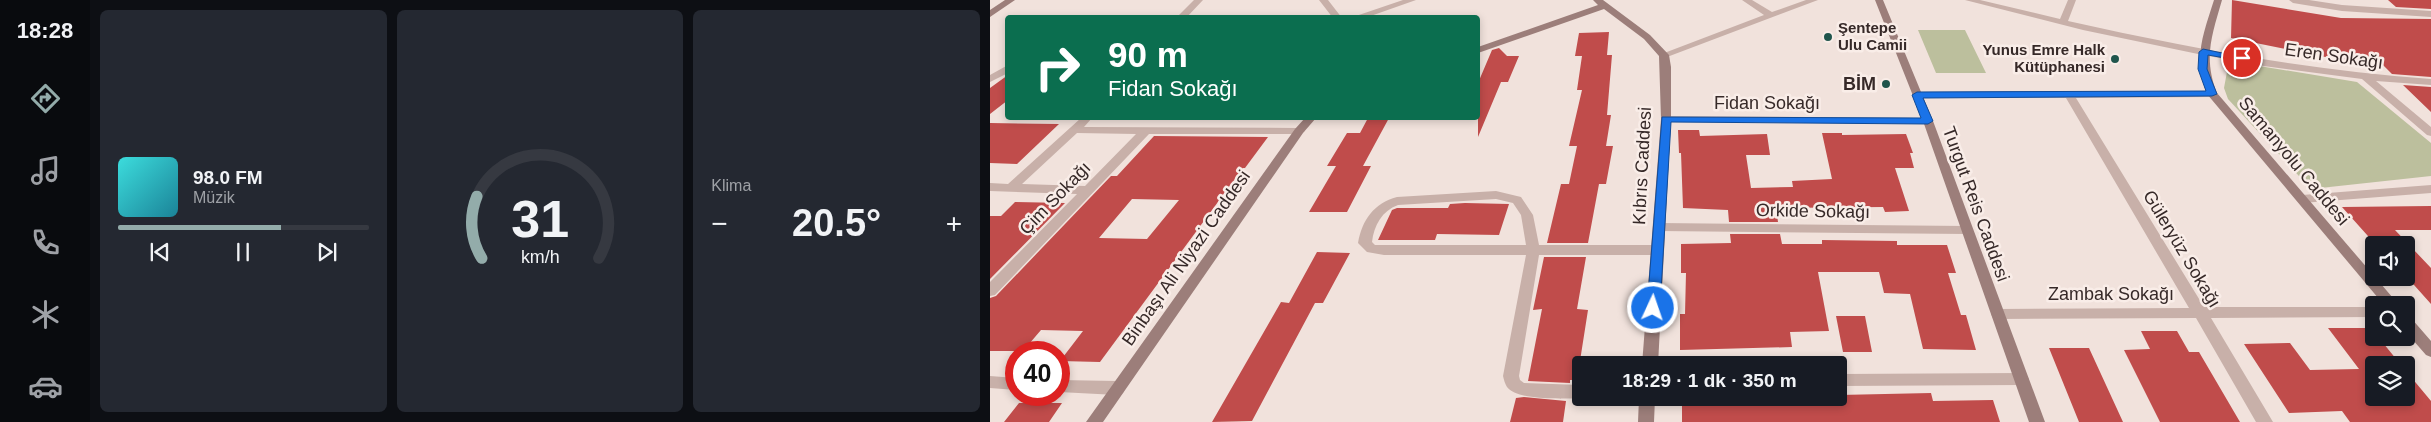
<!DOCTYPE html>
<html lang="tr">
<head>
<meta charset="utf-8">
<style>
	:root { --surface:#171b24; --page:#242831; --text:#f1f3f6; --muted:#9ea1a6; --line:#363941; --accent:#93acaa }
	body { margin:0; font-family:Helvetica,sans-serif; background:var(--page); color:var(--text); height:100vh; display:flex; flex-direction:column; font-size:19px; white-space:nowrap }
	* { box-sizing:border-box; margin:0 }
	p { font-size:16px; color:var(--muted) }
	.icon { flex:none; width:28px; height:28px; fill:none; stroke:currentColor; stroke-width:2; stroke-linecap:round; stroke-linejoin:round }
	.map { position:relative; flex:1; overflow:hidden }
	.details { display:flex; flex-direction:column; gap:10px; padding:10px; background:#0d0f14; width:900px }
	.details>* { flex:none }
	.banner { position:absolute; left:15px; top:15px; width:475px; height:105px; border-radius:5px; box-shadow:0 2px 8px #0003; background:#0b6e4f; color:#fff; overflow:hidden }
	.fabs { position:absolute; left:1375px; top:236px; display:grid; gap:10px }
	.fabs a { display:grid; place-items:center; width:50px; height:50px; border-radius:5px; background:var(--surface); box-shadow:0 2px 8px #0003; font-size:25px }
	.speed { position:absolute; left:15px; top:341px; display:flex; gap:10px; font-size:25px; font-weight:700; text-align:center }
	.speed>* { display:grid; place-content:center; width:65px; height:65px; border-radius:50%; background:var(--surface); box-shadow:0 2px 8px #0003; line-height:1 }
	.speed .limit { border:8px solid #d22; background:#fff; color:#111 }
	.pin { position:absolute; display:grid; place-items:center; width:42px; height:42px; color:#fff; margin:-21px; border:2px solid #fff; border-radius:50%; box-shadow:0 1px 5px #0007 }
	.me { position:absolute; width:55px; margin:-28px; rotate:3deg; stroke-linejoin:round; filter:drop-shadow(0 0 4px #0008) }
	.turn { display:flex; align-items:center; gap:18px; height:105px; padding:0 20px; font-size:22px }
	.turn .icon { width:65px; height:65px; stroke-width:2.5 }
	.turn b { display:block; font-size:35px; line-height:42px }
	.big { font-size:38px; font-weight:700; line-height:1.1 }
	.details .card { flex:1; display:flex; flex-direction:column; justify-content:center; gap:8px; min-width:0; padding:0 18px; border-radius:8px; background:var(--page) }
	.details .dial { align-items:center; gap:0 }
	.dial svg { height:130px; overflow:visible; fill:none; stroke:var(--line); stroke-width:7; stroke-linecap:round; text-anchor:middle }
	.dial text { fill:var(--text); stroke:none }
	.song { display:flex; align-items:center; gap:15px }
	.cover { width:60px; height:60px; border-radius:8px; background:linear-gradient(135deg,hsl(180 70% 55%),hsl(190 70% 35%)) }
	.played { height:5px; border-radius:2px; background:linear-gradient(90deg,var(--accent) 65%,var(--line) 65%) }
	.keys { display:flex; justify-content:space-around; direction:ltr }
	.heat { display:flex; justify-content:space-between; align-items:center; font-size:28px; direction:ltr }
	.details .tiles { flex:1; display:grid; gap:10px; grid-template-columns:repeat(3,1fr) }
	.trip { position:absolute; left:582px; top:356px; width:275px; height:50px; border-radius:5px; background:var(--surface); box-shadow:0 2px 8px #0003; font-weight:700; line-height:50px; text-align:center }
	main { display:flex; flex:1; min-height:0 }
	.tabs { display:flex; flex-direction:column; width:90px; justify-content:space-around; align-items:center; background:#090b0e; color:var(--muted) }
	.tabs .icon { width:35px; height:35px }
	.tabs .selected { color:var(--accent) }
	.tabs b { font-size:22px; color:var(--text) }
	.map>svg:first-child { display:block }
</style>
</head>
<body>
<main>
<nav class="tabs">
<b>18:28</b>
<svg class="icon selected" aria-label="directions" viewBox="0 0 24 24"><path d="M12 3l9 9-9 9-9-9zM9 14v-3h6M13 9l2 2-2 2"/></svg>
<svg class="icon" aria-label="music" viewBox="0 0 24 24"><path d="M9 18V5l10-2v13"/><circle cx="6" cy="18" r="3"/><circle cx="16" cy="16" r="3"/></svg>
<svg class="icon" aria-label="phone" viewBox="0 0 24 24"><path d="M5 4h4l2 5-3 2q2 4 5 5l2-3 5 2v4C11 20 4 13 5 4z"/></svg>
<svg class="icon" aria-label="climate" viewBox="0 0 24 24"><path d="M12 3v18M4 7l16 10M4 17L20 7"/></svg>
<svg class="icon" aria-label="car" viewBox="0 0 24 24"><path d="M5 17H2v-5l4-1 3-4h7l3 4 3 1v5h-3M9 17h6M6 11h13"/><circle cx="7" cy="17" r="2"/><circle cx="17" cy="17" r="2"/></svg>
</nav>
<section class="details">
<div class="tiles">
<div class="card">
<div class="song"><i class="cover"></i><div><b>98.0 FM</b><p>Müzik</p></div></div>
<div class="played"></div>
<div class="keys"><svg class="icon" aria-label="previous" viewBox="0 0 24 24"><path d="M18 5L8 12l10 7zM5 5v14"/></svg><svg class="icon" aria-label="pause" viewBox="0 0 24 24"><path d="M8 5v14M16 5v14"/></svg><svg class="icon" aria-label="next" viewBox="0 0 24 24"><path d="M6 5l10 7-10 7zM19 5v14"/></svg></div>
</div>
<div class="card dial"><svg viewBox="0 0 100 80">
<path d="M14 69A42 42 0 1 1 86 69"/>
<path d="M14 69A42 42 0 0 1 11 31" stroke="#93acaa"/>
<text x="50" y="56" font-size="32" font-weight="700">31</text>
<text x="50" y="72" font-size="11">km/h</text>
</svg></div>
<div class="card"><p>Klima</p>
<div class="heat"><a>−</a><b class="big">20.5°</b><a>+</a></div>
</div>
</div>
</section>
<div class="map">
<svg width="1441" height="422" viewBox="0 0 1441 422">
	<rect width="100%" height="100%" fill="#f1e2dc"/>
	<!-- green -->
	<path fill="#bcbf9d" d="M928,30H975L996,73H946Z
		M1239,61L1367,82L1441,143V176L1321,189L1238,99L1234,88Z"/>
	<!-- building -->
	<path fill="#c04c4b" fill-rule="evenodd" d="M1242,0L1351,18L1441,19V77L1402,74L1391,63L1360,62L1241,38Z
		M1398,0H1441V9L1406,7Z
		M619,32L617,55H622L617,115H621L616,146H623L616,184H609L598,243H557L571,184H579L587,146H579L592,90H587L592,56H585L589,33Z
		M509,48L517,56H529L518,82H511L488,137V83L502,50Z
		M18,75V100L0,114V88Z
		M1413,85L1441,87V112Z
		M378,118H399L373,166H381L357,212H319L346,166H337L357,133H370Z
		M0,123L69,124L27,164L0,163Z
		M688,130H709L710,136L777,134L780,155H756L761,188L803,187L802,181L842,179L832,133H852V135L916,134L923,153H920L924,168H905L919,211L895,212L893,207L786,208L788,222H739L738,210L693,208L691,153H689Z
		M164,136L278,137L255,168H253L110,362L70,361L93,331L51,330L33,351H0V298L6,296L121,176H127ZM142,199L189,200L157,239L109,238Z
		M25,202L75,203L0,279V216H11Z
		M475,203L519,204L509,235L447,234L445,240H388L402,210L407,208H458L460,204Z
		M1441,206V230H1405L1441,268V304L1416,276V245H1386L1352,207Z
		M740,234H790L792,244H832V240L907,241V245H957L966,273H958L971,315H976L986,350L933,349L920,294L894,293L889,272H828L839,331L800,332L802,347L690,350V314H695L696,273H691V244L741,243Z
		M327,252L360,253L333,303H325L262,421L222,422L291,302L299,303Z
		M554,257H596L587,309L598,310L587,380H580V383L538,381L552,309L543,310Z
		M846,316H875L882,352H853Z
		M1338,328H1381L1384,338H1389L1411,365H1384V398H1416V371L1441,401V422H1360L1352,411L1299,413L1254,344L1300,343L1320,370L1369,369Z
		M1151,331H1187L1199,352H1209L1250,422H1170L1134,350L1160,349Z
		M1059,348H1099L1133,422H1089Z
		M941,393L943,401L1003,400L1010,422H692V403L825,400V398H849V395Z
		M534,397L576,401L573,422H520L526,398Z
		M29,403H72L59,422H14Z"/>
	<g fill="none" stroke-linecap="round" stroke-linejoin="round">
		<!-- street -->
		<path fill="#c8b0a9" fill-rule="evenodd" d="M204,0H213L196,18H186Z
			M329,0H338L352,18H343Z
			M413,0H426L375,18H360Z
			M752,0H762L782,12L816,0H828L677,57H671L669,55L774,15Z
			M975,0H990L1070,19L1078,0H1086L1078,21C1198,48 1318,70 1441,79V85L1386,81L1441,127V136L1437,135L1372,79L1266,65L1208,54L1093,30Z
			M1299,0H1319L1352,5L1441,11V17L1352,11L1303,3Z
			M18,65V73L0,82V75Z
			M1079,91H1222L1227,94L1222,97L1086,98L1214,307H1384V317L1221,318L1283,422H1266L1206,318L1008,319L1003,318L1001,314L1003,310L1008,309L1199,308L1076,98H927L922,95L927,92Z
			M676,116L938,118L943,121L938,124L672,121L671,119L672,117Z
			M91,118H102L94,127L309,128L315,131L309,134H159L5,295L0,296V282L87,194L0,191V183L18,184ZM87,133L146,134L95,186L32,184Z
			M1441,185V193L1312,203L1306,199L1312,195Z
			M506,191L531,197L543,215L549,245H667L672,247L674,250L672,253L667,255H549L529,376L530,380L534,383L591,385V398H594L591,399C575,398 527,401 517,387C515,384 514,380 513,376L536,255H394L377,252L368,243C372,220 384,203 407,197ZM506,199L523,203L531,215L536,245H385L382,242C384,225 392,211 408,205Z
			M669,223L976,226L982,230L976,234L669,231L663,227Z
			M1031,373L1036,374L1039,379L1036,384L1031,385L849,386V374Z
			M0,376L26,378V390L0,388Z
			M69,380L127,381L133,383L135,388L133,393L127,395L69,392Z"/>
		<!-- secondary -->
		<path fill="#9c7e7a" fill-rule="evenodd" d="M15,0H25L0,17V10Z
			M603,0H613L660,35L679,55L681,67V119L668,365H652L671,119L669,56L654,39L614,9L488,53V47L608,5Z
			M885,0H893L943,121L1055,422H1039L933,121Z
			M1224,0H1232C1222,35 1213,58 1227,93L1409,305H1394L1217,94C1203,58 1213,35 1224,0Z
			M315,118H326L313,133L113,422H96L305,129Z
			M1416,316L1421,318L1441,341V357L1436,355L1416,332Z
			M649,398H665L664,422H648Z"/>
	</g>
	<!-- route -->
	<path fill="#1a73e8" stroke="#114b97" d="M1213,49L1256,58L1252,61L1218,55L1217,69L1227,94L1222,96L933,98L943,121L938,124L681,122L670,308L663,312L657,308L672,117L931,118L922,95L927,92L1216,91L1208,69L1209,52Z"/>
	<!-- markers -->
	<g fill="#20554c" stroke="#f9ede8" stroke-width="2">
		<circle cx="838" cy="37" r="5"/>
		<circle cx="1125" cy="59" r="5"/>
		<circle cx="896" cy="84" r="5"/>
	</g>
	<g text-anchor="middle" stroke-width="5" stroke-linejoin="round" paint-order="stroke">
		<!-- far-poi labels -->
		<g font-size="15" font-weight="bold" fill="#362928" stroke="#f9ede8" text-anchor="start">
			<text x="848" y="33">Şentepe<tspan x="848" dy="17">Ulu Camii</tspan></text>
			<text x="1115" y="55" text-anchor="end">Yunus Emre Halk<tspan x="1115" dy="17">Kütüphanesi</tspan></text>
		</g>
		<!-- street labels -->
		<g font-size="18" fill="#362928" stroke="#f9ede8">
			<text transform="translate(1344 56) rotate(8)" y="6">Eren Sokağı</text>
			<text x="777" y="109">Fidan Sokağı</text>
			<text transform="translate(1304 161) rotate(50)" y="6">Samanyolu Caddesi</text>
			<text transform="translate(652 166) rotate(-87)" y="6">Kıbrıs Caddesi</text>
			<text transform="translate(65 198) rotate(-46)" y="6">Çim Sokağı</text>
			<text transform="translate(986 204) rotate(70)" y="6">Turgut Reis Caddesi</text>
			<text transform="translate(823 211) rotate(1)" y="6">Orkide Sokağı</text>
			<text transform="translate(1192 249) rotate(59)" y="6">Güleryüz Sokağı</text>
			<text transform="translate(196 258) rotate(-55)" y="6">Binbaşı Ali Niyazi Caddesi</text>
			<text x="1121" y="300">Zambak Sokağı</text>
		</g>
		<!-- poi labels -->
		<g font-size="18" font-weight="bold" fill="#362928" stroke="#f9ede8" text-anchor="end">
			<text x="886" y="90">BİM</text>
		</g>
	</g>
</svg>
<div class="fabs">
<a><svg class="icon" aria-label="sound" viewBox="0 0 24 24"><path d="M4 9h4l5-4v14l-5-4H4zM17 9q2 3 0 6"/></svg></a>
<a><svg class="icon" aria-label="search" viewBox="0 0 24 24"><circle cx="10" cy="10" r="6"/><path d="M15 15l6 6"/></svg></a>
<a><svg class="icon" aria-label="layers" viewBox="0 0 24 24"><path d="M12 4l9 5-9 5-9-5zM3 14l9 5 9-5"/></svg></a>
</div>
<div class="speed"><div class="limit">40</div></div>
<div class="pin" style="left:1252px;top:58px;background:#d93025"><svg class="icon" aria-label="arrive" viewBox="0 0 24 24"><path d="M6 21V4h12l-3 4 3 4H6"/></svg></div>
<svg class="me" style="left:663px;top:308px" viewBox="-20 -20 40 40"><circle r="17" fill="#1a73e8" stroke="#fff" stroke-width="3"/><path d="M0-11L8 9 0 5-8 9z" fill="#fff"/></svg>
<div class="trip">18:29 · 1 dk · 350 m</div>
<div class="banner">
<div class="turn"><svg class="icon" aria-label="right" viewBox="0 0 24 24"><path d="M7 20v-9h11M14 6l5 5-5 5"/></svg><div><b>90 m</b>Fidan Sokağı</div></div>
</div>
</div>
</main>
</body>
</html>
